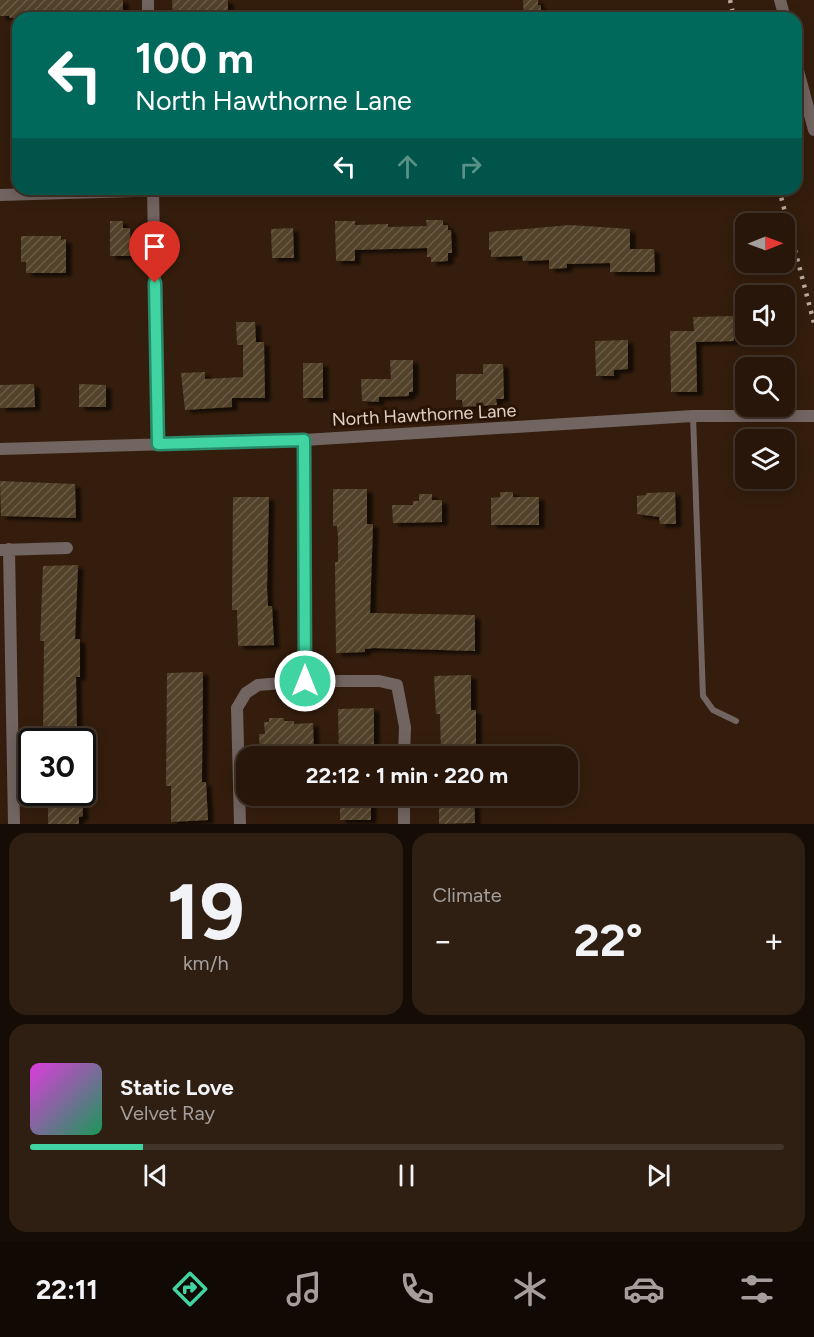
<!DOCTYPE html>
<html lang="en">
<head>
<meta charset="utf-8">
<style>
	:root { --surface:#271609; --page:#2f1f12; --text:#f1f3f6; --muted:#a49f9c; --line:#43352a; --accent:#3fd4a2 }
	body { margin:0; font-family:Figtree,sans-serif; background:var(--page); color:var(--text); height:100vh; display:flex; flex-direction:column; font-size:22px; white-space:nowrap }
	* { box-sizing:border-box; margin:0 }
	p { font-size:20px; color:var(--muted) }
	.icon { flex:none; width:33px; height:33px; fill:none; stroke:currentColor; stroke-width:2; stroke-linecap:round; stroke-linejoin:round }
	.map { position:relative; height:824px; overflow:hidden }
	.side { display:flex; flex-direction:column; gap:9px; padding:9px; background:#150c05; flex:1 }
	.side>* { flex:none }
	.hud { position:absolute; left:12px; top:12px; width:790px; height:183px; border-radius:18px; box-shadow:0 3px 15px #0003,0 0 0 2px var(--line); background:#00695c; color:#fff; overflow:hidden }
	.needle { width:39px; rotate:89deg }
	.fabs { position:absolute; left:735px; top:213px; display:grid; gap:12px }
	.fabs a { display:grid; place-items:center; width:60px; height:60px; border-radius:12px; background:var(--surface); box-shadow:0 3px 15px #0003,0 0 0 2px var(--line); font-size:30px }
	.speed { position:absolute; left:18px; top:728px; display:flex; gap:12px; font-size:30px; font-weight:700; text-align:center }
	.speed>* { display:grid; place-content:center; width:78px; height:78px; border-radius:50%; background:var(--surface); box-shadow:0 3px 15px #0003,0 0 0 2px var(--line); line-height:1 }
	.speed .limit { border:3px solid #111; border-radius:9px; background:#fff; color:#111 }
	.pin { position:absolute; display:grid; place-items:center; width:51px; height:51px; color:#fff; margin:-62px -26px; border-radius:50% 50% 50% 0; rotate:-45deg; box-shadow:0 0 6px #0007 }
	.pin .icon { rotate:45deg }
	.me { position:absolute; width:66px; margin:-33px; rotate:0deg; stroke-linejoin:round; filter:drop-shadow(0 0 4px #0008) }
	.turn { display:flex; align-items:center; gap:21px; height:126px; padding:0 24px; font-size:27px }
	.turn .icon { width:78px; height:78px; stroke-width:2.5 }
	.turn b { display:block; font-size:42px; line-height:51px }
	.lanes { display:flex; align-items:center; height:57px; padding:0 24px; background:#0003; justify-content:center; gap:30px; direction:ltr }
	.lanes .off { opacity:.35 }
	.big { font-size:45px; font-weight:700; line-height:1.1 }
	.side .card { flex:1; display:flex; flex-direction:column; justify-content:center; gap:9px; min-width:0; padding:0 21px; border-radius:18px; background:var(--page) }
	.side .dial { align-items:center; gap:0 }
	.dial b { font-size:78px; line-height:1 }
	.song { display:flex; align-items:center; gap:18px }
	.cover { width:72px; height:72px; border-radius:9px; background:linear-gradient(135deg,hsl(300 70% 55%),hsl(150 70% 35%)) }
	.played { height:6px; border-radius:3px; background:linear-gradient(90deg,var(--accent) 15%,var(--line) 15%) }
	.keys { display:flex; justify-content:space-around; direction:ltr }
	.heat { display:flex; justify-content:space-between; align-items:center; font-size:33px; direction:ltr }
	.side .tiles { flex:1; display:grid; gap:9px; grid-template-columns:1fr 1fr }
	.card:last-child { grid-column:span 2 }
	.trip { position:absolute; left:236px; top:746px; width:342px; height:60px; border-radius:18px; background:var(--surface); box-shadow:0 3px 15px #0003,0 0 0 2px var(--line); font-weight:700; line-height:60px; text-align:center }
	.menu { display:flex; height:96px; justify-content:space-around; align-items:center; background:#100904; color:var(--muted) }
	.menu .icon { width:42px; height:42px }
	.menu .selected { color:var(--accent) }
	.menu b { font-size:27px; color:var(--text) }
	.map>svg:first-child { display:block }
</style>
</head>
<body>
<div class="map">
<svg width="814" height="824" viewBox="0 0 814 824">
	<defs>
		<pattern id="building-hatch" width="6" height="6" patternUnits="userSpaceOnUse" patternTransform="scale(1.5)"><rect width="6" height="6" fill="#534229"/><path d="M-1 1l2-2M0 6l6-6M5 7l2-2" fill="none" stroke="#6b5c47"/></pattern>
		<filter id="shadow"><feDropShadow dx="5.5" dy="3.5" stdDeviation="1.5" flood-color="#0009"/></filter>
	</defs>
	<rect width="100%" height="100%" fill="#341d0c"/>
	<!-- building -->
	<path fill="url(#building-hatch)" filter="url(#shadow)" d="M0,0H123V18H10L9,16H0Z
		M172,0H228V18H173Z
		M523,0H538V5H541V18H524Z
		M426,220H443V225H448V230H451L452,253H448V261L431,262V257H427V248L355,250V261H336L335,221H355V225L388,224V227L427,226Z
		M110,221H123V228H130L131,256H110Z
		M570,225L630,229V249H654L655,272H610V263L567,264V268L549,269V260L523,261L522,256L491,257V250H489V232Z
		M293,228L294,258H272L271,229Z
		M21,236H61V240L66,239V273H26V262H21Z
		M734,316V341L696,342L697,392H671L670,331H694L693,317Z
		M236,322H255L256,342H264L265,398H232V407L185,410L181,373L205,372V379L243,377V345H237Z
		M628,340V369L614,370V376H596L595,341Z
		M390,360H413V392H409V396L379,397V402L362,401L361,379H391Z
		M303,363H323V398H303Z
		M483,364H503L504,399H496L497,405L463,407L462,400H456V374H483Z
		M34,384L35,407L0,408V385Z
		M79,384L106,385V407H79Z
		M0,481L75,484L76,518L1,516Z
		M333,489H367V524H373L370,613L475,615V651L374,648L365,649V652L336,653L335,562H338V537L337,526H333Z
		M500,492H513V497H539V525H491V498L500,497Z
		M675,492L676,524H660L659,517L637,514V496L646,495V493Z
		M419,494H432V500H442V522L393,523L392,505H413V501H419Z
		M233,497H269L267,588L268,606H272L274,645L238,646L237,610H232Z
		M78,565L75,639H80V677H76L77,741H47V737H43L44,641H40L43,566Z
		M203,672L202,773V782H206L208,820L171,822V786H166L167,673Z
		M471,675V710H476V756H441L440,714H436L434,676Z
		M374,708V747H370L371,756H339L338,709Z
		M269,718H284V721H294V724L313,723L314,756H260L259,734H265L264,722H269Z
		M48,792H82L83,816L79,817V824H48Z
		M340,795H371V820H340Z
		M439,795H474L475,823L439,824Z"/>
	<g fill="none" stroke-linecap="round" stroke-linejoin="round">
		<!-- service -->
		<path stroke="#726461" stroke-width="6" d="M693,416L703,696L713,710L736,721"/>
		<!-- minor -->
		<path stroke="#726461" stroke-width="12" d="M148,0V18
			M780,0L785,18
			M796,63L814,130
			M153,189L158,444
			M0,195L203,189
			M304,440L305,681
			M0,449L304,440L693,416H814
			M9,549L14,824
			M0,550L67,548
			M240,824L237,708L246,693L258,685L305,681H379L397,685L405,727L404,756
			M404,824V795"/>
		<!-- rail -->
		<path stroke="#baa99d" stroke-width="4.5" stroke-dasharray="3 6" stroke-linecap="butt" d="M730,0L734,18
			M779,189L814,323"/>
	</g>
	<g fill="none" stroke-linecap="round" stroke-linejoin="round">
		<!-- route casing -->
		<g stroke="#298a69" stroke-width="15">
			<path id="route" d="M155,283L158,444L304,440L305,681"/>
		</g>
		<!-- route -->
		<use href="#route" stroke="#3fd4a2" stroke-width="10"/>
	</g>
	<g text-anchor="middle" stroke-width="6" stroke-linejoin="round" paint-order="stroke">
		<!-- street labels -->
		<g font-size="18" fill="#e0d0c6" stroke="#291304">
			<text transform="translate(424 415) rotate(-3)" y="6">North Hawthorne Lane</text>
		</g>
	</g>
</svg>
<div class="fabs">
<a><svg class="needle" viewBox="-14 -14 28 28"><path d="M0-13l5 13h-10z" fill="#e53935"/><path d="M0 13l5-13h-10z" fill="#a49f9c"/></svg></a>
<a><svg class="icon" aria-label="sound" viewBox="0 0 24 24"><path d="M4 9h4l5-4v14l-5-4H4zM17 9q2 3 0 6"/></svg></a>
<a><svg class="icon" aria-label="search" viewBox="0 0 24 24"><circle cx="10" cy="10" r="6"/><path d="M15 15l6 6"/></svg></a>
<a><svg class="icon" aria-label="layers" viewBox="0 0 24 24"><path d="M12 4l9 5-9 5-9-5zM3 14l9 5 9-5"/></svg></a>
</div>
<div class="speed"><div class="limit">30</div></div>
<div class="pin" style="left:155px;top:283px;background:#d93025"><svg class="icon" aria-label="arrive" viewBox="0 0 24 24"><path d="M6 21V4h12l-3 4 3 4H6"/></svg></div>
<svg class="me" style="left:305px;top:681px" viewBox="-20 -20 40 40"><circle r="17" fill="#3fd4a2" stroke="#fff" stroke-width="3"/><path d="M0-11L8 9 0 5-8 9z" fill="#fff"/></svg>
<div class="trip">22:12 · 1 min · 220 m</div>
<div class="hud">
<div class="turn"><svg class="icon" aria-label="left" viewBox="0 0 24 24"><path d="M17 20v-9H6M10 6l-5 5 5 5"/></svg><div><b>100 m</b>North Hawthorne Lane</div></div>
<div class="lanes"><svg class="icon" aria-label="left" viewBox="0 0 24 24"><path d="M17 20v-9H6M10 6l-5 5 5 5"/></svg><svg class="icon off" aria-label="ahead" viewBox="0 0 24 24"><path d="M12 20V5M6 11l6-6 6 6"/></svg><svg class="icon off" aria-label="right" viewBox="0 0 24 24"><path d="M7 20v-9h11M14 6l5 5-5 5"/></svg></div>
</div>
</div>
<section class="side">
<div class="tiles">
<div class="card dial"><b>19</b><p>km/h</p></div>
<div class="card"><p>Climate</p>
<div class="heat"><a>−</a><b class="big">22°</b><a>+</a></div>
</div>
<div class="card">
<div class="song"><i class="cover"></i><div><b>Static Love</b><p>Velvet Ray</p></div></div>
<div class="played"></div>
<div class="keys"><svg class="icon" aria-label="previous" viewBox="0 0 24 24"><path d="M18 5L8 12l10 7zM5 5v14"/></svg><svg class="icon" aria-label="pause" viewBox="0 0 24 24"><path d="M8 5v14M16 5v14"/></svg><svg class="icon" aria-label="next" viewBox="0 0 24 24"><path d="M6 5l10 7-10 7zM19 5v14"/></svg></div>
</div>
</div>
</section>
<nav class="menu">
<b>22:11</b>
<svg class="icon selected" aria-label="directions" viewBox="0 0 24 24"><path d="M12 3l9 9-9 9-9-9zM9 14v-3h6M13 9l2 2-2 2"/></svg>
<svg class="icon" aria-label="music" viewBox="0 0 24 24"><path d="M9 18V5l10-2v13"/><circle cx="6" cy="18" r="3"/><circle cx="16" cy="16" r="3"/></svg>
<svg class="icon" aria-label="phone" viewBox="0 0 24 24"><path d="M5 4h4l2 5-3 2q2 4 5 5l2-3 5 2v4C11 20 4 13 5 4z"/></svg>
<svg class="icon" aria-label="climate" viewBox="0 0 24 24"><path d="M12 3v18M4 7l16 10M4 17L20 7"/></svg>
<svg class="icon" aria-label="car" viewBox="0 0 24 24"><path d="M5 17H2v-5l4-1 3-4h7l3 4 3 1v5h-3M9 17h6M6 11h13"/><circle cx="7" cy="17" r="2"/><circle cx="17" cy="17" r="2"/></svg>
<svg class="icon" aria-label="filters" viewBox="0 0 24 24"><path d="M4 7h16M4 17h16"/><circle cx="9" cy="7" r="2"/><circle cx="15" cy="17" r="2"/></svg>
</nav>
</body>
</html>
